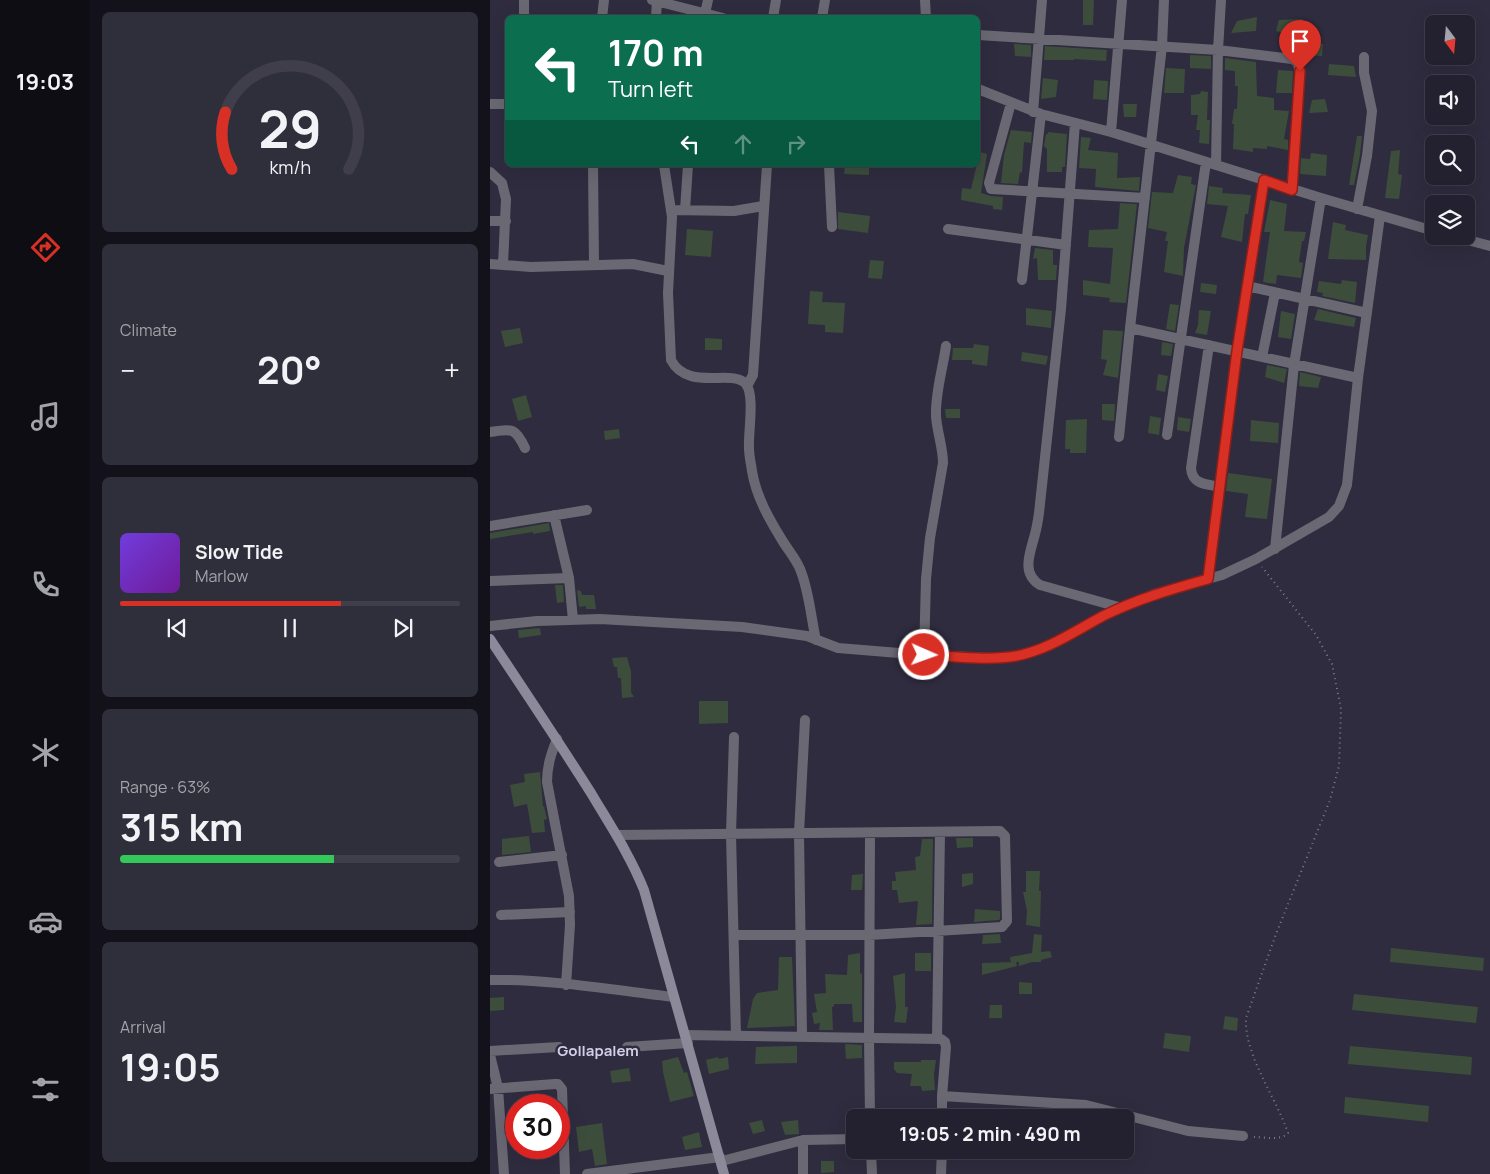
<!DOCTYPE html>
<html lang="en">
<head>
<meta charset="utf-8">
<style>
	:root { --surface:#23212f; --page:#2f2e3b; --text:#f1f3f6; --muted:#a3a3aa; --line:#403e4b; --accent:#d93025 }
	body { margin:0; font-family:Manrope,sans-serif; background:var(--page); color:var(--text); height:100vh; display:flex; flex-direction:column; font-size:19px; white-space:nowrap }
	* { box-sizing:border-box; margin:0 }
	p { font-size:16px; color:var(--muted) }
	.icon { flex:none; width:28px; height:28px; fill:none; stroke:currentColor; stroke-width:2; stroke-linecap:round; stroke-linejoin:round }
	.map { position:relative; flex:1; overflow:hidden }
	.side { display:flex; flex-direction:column; gap:12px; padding:12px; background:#13121a; width:400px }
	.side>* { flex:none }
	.guide { position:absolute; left:15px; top:15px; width:475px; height:152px; border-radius:8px; box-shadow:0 5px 20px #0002,0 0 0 1px var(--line); background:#0b6e4f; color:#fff; overflow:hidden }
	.needle { width:32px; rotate:164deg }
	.buttons { position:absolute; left:935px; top:15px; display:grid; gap:10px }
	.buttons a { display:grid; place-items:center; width:50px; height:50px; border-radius:8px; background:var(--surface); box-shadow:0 5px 20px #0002,0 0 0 1px var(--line); font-size:25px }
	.speed { position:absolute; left:15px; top:1094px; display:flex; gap:10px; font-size:25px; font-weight:700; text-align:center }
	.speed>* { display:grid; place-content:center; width:65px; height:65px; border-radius:50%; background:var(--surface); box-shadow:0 5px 20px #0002,0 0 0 1px var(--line); line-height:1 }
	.speed .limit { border:8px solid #d22; background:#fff; color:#111 }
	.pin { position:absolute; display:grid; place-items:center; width:42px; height:42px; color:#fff; margin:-51px -21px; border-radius:50% 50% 50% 0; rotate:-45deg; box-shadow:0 0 5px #0007 }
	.pin .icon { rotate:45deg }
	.me { position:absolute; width:55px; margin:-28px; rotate:92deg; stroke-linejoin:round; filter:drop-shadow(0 0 4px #0008) }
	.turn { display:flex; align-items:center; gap:18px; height:105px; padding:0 20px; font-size:22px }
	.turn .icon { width:65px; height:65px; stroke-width:2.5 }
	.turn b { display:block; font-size:35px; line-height:42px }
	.lanes { display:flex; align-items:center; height:48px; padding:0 20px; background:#0003; justify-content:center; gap:25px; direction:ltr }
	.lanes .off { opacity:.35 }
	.big { font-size:38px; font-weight:700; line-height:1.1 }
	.side .card { flex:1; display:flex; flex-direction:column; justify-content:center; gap:8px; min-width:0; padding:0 18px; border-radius:8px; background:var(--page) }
	.side .dial { align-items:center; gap:0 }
	.dial svg { height:130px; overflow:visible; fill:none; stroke:var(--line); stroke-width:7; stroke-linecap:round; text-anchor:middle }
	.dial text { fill:var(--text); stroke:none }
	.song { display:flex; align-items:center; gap:15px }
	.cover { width:60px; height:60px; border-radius:8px; background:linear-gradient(135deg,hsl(260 70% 55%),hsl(280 70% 35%)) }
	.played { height:5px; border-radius:2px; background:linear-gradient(90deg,var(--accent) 65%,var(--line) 65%) }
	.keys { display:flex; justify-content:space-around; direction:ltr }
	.heat { display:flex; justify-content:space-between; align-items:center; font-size:28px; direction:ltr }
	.charge { height:8px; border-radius:4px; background:linear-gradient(90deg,#34c759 63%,var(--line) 0) }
	.trip { position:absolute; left:356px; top:1109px; width:288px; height:50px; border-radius:8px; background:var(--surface); box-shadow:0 5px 20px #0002,0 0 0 1px var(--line); font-weight:700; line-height:50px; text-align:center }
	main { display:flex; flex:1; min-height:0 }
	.tab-bar { display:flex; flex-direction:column; width:90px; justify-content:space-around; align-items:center; background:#0e0d13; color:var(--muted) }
	.tab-bar .icon { width:35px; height:35px }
	.tab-bar .on { color:var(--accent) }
	.tab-bar b { font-size:22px; color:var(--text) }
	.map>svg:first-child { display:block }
</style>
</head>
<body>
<main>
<nav class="tab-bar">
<b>19:03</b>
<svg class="icon on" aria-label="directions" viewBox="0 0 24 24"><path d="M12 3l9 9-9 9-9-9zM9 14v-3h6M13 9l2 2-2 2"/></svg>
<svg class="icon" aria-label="music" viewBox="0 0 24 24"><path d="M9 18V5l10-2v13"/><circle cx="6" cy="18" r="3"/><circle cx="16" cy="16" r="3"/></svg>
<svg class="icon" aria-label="phone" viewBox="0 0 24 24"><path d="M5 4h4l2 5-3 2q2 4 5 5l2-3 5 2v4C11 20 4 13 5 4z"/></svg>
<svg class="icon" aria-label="climate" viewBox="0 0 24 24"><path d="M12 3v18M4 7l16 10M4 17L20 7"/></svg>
<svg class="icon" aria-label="car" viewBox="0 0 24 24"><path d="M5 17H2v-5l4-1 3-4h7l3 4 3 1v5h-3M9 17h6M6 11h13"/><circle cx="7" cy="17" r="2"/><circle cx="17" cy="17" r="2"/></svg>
<svg class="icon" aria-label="filters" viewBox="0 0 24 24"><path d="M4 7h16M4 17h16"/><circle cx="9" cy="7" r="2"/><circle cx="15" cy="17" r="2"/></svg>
</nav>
<section class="side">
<div class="card dial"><svg viewBox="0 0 100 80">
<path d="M14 69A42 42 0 1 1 86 69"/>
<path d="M14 69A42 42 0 0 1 10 34" stroke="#d93025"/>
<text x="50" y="56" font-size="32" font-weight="700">29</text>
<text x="50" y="72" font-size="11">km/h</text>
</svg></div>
<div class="card"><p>Climate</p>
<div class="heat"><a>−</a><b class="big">20°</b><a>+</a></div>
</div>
<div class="card">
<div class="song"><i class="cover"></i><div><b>Slow Tide</b><p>Marlow</p></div></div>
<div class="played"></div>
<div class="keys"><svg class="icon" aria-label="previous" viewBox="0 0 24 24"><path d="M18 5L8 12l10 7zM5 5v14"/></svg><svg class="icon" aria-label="pause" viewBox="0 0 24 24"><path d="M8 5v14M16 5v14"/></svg><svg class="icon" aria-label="next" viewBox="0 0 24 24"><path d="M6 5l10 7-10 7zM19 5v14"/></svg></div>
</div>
<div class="card"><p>Range · 63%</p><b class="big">315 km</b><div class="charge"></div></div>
<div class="card"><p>Arrival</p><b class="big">19:05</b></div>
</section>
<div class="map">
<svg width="1000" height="1174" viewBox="0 0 1000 1174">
	<rect width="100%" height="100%" fill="#2f2c3f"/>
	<!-- building -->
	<path fill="#3c4d3c" d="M593,0H604L603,25H593Z
		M767,17L766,31L741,33L747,21Z
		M813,19L812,37L786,31L789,20Z
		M816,43L833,44L832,56L816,55Z
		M524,44L541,45V57L525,56Z
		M555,46L617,50L616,61L584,59V60H554Z
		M700,55L721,56V69L700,68Z
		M735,58L766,62L767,96L784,98V110L799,111L794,139L798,140V150L777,146V149L763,148V152L743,149L744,124H742L744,109H747L748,86H745V71L735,70Z
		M839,64L864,66L866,77L838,75Z
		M676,68L695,69L694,93H674Z
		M788,70L803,71L802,93H786Z
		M553,78L568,80L566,97L551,99Z
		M604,80L618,81L617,100L603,99Z
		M711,91L718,92L717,120H720L719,144L709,143L710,130H706L708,115H701V95L710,94Z
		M835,99L838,112L819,113L822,100Z
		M633,104H647L646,117H634Z
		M521,130L542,132L541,143L534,142L532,173L530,172L528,184L511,183L514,155Z
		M558,132L577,134L575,167H572V172H557V149L554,146L556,134H558Z
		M867,136H872L870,155L864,185H859Z
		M591,137L601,138L598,150L628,153L627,178L650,177L649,191L605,187L606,169L589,168Z
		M910,150L908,174L912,175L909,199L895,198L901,151Z
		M490,152L497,154L491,193L501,196L513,197L512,210L503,209V206L471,200L472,188L481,189Z
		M821,153L837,155L836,176L810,174L811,158L820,159Z
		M355,165H379V175L354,174Z
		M688,175L702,177L701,184L706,185L694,248L693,276L674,272L678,241H675L677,232L658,228L662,192L683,193Z
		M719,186L733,188L732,193L761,195L758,214H755L752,242L731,237L738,206L717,204Z
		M780,200L797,204L794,231L816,232L814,241H812L809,262L813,263L811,278L787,275L786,284L773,282L780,232H774Z
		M630,203L647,204L636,303L619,302L620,298L593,295V280L620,284L623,248L598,247L599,230L628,229Z
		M348,212L380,216L378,233L348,229Z
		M843,222L856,225L855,230L878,235L876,246V260L838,259Z
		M197,229L223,231L221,257L195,255Z
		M545,248L563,250V265H567L566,280H548L547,258L543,259Z
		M380,260L394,261L392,279L378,278Z
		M852,280L867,282L865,303L832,296L833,293L827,292L829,281L851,284Z
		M711,283L727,285L726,294L710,292Z
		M320,291L333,292L332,302L355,303L353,333L335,332V325L318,324Z
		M680,304L689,305L685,331L676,329Z
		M536,308L562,311L561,328L536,325Z
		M828,309L866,318L864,327L824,320Z
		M709,310L721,311L717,335L705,333L708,325Z
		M791,311L805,314L801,339L788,337Z
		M30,328L33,343L15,347L11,331Z
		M613,330L633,331L628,378L613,375L617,360L611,359Z
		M215,338L232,339V350H215Z
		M672,342L683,344L681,356L671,355Z
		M484,344L499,346L497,366L482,364V360H462L463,348H483Z
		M532,352L558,356L556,365L531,361Z
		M777,365L797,369L794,383L775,377Z
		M810,372L831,377L828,388L809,386Z
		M668,374L678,376L675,392L666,390Z
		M36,395L42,417L28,421L22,399Z
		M612,404H625L624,421L612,420Z
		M455,409H470V418H456Z
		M660,416L671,418L669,435L658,433Z
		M688,417L701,419L699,432L687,430Z
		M597,419L596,453H580V449H575L576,420Z
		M761,420L789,423L788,443L760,441Z
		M129,429L130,438L115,440L114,431Z
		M738,473L782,479L777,519L755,517L758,494L736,491Z
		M59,523L60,531L43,534V532L0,539V533Z
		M65,585H73L74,602L67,603Z
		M87,590L91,591L92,595H104L106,609H96V606L89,607Z
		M50,628L51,635L29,638L28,630Z
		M137,657L141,671V692L144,697L132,698L131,678H128L127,667H124L122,658Z
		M209,701H238V723L209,724Z
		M50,772L53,807L54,806L57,819L54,820L55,832L42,833L37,804L24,807L20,785L35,782L34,774Z
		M39,836L41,852L12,855V839Z
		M466,838H483V847L467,848Z
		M432,839H443L442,924L426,925L428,901L409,903L407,890H402V881H406L405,872L426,870L425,857L430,856Z
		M536,871H550L549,891H551L550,927L536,925L537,911L533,892H536Z
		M483,873V884L472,887V874Z
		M373,874L372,890H361L362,875Z
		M485,909L510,911V919L509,920L484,922Z
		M510,934L511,943L492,944L493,935Z
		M544,934L552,935L551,952L560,951L562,957L551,960V962H542L529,966V962H521L520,957L542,953Z
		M901,948L994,958L993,971L900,962Z
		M370,953V974L372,973V1022H363L362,1004H344V1006L342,1007L343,1030H329L330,1023L324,1024L322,1013L327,1012L324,994L336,993L335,974L357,975L358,955Z
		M425,953H441V971H425Z
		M289,957H302L305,1026L257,1028L263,999L267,993L288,990Z
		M526,962L527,966L492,975V963Z
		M415,973V1007H418L416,1023L404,1022L406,1007L403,976Z
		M529,982L542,983V994H529Z
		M864,994L988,1007L986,1023L862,1010Z
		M14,997V1010L0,1011V998Z
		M500,1005H512V1018H499Z
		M735,1016L748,1018L747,1031L733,1029Z
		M675,1033L701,1036L699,1052L673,1048Z
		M355,1044L372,1045V1058L356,1059Z
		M307,1046V1063L265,1064L266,1047Z
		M860,1046L982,1057L981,1075L858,1064Z
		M188,1057L194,1073L197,1072L204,1096L180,1102L173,1072L172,1061Z
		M228,1057L229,1059L238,1057L239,1069L219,1074L216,1060Z
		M431,1060H446L444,1074L445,1090L432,1091L431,1086H420L422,1074L407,1073L404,1069V1062H431Z
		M139,1068L141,1081L122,1083L120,1071Z
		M855,1097L939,1106L938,1122L854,1113Z
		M272,1120L275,1131L263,1134L259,1123Z
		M308,1120L309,1134L295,1135L291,1122Z
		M112,1123L117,1164L105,1166L102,1149L89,1152L86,1127Z
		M209,1132L212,1147L195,1150L192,1137Z
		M331,1161H344V1172L331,1173Z"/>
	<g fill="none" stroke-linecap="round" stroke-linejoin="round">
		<!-- path -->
		<path stroke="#7e7c8b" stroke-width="2" stroke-dasharray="1 4" stroke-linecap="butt" d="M764,1137C774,1137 791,1141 798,1133C786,1097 754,1055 756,1018L786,934L840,800L849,766L851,709L842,664L826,635L772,567"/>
		<!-- minor -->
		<path stroke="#6a6973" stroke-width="10" d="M162,0L233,18
			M435,0L436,18
			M34,18V0
			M112,18L114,0
			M166,18L167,0
			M214,18L218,0
			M283,18L286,0
			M332,18L335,0
			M488,35L728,50L802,59L807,62L810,71L802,189
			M488,89L551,114L621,132L831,198L944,231
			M521,103L499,183L501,189L655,198
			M0,104H18
			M543,112L552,0
			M585,123L571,309L549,513C548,520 547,527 545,534C541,551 530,573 550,585L632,608
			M621,132L632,0
			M103,165L104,264
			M174,165L182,217L178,293L181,360C198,392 242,368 256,384C265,396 258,433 259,448C259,456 261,463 262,471C266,496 279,519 292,540C298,550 306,559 310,569C319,590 321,618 326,640
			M339,165L342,227
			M726,165L728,50L731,0
			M0,172L12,183L16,199L13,265
			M867,209L877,156L882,111L874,73V57
			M182,210L244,211L273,206
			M195,210L198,165
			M0,221H16
			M458,229L576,245
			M963,236L1000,246
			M0,264L41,267L143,264L178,271
			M532,280L551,114
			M757,286L877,313
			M640,328L868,378
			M719,345L701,468C702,485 717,484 730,487
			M772,357L785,293
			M257,386L263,375L277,165
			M0,432C22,429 25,427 35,448
			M677,435L716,162
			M629,437L640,328L672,46L674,0
			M64,515L79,578L83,620
			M0,526L97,510
			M785,549L804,365L831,198
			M718,579L747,351L774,180
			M0,581L79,578
			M0,626L47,621L110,619L252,627L317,636L348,648L434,655L504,658L526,656L547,650L561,645L615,615L664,594L732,575L766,559L839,517L849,506L857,485L868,378L890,216
			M434,655L436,579L440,538L453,463C453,447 447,432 446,416C445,393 453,368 456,346
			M244,737L241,834L246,1036
			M67,739C61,754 57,766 57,782L79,896L80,925L76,985
			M380,833L379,1037L380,1118
			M127,835L510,831L515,836L517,921L512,927L379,935H244
			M9,862L72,855
			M11,915L80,912
			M0,980C61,979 123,990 184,997
			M195,1035L451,1039L455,1042L456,1047L452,1096V1118
			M312,1036L309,833L315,720
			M447,1038L450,832
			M137,1047L198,1043
			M0,1051L69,1047
			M0,1055L8,1088L14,1174
			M0,1089L65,1084H68L72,1089L75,1174
			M452,1096L596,1105L698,1131L753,1136
			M381,1150L382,1174
			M232,1161L313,1140L365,1139
			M97,1174L230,1157
			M313,1174V1140
			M451,1174L452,1150"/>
		<!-- secondary -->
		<path stroke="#8c8a9a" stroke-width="10" d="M0,639C34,690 68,741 101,793C120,825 140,855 154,890L234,1174"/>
	</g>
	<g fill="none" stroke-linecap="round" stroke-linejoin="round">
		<!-- route casing -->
		<g stroke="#8d1f18" stroke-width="12">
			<path id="route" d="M434,655C464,656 496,661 526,656C558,650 585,631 613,616C647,599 682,589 718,579L747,351L774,180L802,190L810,71"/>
		</g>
		<!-- route -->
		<use href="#route" stroke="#d93025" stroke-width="9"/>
	</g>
	<g text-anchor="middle" stroke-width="5" stroke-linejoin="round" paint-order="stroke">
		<!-- quarter labels -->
		<g font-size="15" font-weight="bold" fill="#d1cee8" stroke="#2f2c3f">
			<text x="108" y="1056">Gollapalem</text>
		</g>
	</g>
</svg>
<div class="buttons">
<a><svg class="needle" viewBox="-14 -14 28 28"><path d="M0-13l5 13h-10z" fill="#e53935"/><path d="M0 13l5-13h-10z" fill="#a3a3aa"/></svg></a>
<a><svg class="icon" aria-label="sound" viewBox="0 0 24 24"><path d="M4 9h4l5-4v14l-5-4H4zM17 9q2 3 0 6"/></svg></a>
<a><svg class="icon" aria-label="search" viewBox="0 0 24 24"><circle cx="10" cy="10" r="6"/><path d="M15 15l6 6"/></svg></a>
<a><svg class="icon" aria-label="layers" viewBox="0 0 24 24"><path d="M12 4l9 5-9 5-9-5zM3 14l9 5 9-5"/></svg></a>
</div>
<div class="speed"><div class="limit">30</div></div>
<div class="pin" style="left:810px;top:71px;background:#d93025"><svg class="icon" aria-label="arrive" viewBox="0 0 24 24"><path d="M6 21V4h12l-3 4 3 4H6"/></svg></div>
<svg class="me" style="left:434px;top:655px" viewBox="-20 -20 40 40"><circle r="17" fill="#d93025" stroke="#fff" stroke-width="3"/><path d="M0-11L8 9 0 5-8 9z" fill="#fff"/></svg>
<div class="trip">19:05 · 2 min · 490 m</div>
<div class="guide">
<div class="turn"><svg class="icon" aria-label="left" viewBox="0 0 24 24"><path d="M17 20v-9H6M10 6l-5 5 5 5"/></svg><div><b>170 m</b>Turn left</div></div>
<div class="lanes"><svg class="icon" aria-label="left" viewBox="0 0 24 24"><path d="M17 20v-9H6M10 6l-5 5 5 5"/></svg><svg class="icon off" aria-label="ahead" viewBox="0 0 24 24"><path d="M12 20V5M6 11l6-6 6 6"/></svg><svg class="icon off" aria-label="right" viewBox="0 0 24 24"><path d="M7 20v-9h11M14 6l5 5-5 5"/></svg></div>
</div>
</div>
</main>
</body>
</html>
